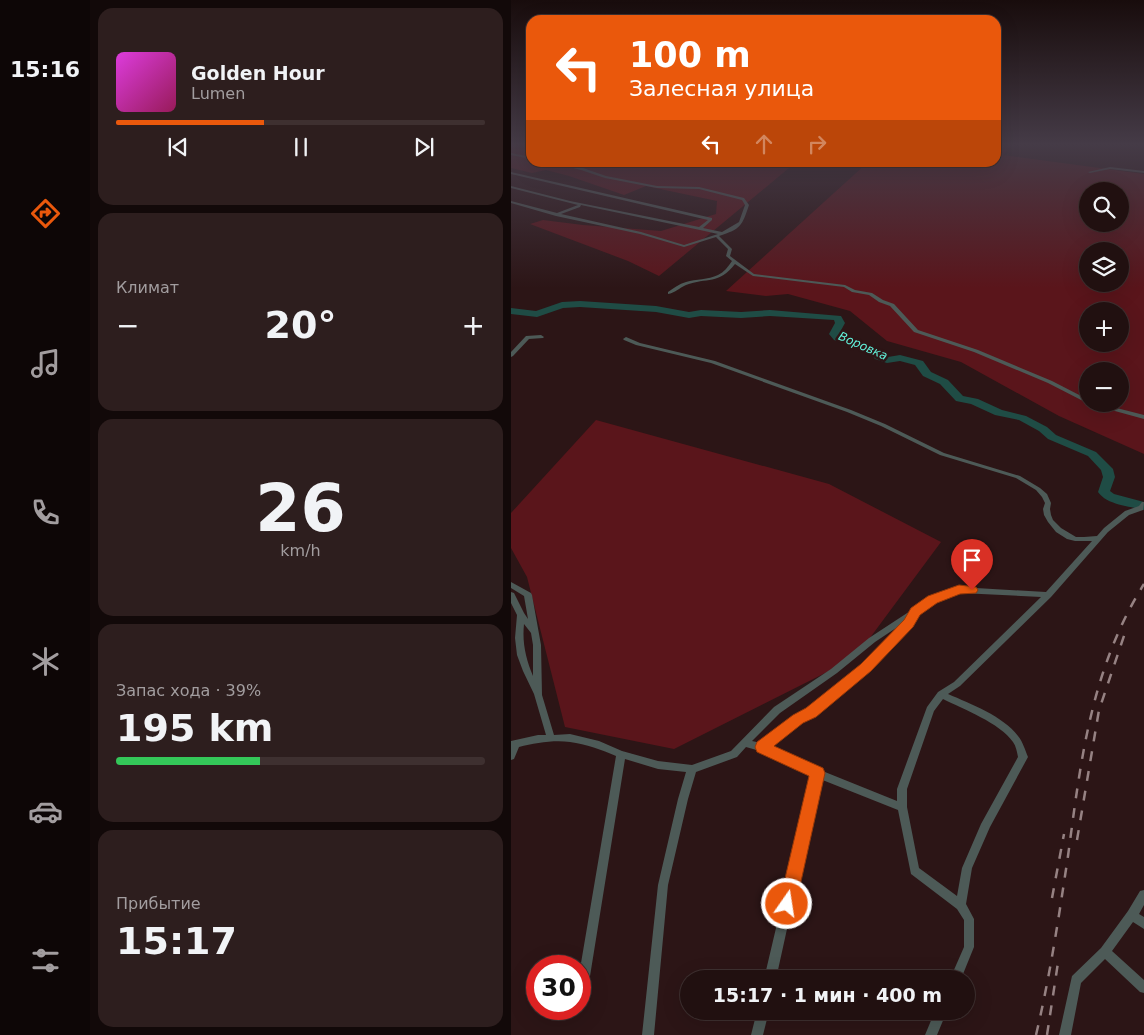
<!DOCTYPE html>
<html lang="ru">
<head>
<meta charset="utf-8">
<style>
	:root { --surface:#211010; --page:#2d1e1e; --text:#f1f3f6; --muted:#a29d9f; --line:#3e3030; --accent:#ea580c }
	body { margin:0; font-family:"DejaVu Sans",sans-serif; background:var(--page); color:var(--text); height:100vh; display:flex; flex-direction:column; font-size:19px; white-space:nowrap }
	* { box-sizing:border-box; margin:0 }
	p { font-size:16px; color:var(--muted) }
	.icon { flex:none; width:28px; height:28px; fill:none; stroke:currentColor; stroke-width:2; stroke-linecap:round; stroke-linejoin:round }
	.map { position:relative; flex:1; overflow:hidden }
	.drawer { display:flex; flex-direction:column; gap:8px; padding:8px; background:#120909; width:421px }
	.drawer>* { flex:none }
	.guide { position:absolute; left:15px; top:15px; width:475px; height:152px; border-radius:15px; box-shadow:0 5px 20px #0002,0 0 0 1px var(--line); background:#ea580c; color:#fff; overflow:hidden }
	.tools { position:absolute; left:568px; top:182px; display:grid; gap:10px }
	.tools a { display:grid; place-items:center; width:50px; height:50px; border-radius:50%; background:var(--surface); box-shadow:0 5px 20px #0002,0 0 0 1px var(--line); font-size:25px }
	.speed { position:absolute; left:15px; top:955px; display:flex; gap:10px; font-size:25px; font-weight:700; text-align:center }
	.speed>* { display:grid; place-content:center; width:65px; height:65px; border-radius:50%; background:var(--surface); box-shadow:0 5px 20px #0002,0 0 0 1px var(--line); line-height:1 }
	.speed .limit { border:8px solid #d22; background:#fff; color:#111 }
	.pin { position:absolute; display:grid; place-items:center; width:42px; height:42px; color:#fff; margin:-51px -21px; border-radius:50% 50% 50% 0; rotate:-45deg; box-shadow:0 0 5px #0007 }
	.pin .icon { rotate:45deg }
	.me { position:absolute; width:55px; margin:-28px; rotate:13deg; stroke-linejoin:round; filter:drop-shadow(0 0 4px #0008) }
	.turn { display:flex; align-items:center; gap:18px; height:105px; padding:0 20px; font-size:22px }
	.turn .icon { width:65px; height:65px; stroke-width:2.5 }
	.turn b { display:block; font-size:35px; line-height:42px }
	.lanes { display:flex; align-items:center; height:48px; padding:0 20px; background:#0003; justify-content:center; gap:25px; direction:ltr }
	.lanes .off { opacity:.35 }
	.big { font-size:38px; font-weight:800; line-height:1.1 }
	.drawer .card { flex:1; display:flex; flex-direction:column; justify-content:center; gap:8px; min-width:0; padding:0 18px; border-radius:15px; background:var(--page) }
	.drawer .dial { align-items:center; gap:0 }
	.dial b { font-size:65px; line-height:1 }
	.song { display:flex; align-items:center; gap:15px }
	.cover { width:60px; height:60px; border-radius:8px; background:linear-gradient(135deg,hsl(300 70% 55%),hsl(330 70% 35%)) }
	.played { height:5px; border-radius:2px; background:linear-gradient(90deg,var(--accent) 40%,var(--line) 40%) }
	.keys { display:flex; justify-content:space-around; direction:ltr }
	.heat { display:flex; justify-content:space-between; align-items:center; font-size:28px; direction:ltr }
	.charge { height:8px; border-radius:4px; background:linear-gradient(90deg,#34c759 39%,var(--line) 0) }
	.trip { position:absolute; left:169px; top:970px; width:295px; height:50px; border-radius:25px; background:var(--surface); box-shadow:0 5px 20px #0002,0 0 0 1px var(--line); font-weight:800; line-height:50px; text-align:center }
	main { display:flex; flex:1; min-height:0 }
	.menu { display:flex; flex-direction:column; width:90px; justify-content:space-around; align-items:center; background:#0d0606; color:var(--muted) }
	.menu .icon { width:35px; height:35px }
	.menu .current { color:var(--accent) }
	.menu b { font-size:22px; color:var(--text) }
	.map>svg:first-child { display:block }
</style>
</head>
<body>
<main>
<nav class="menu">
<b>15:16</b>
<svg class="icon current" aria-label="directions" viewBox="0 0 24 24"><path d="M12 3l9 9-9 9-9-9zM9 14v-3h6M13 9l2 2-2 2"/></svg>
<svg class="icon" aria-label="music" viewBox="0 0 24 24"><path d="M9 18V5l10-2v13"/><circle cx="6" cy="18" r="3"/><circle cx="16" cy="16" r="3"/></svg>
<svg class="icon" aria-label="phone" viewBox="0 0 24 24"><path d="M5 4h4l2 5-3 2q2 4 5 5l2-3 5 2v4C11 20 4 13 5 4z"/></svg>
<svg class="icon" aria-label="climate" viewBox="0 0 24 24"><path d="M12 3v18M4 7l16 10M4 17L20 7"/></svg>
<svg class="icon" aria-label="car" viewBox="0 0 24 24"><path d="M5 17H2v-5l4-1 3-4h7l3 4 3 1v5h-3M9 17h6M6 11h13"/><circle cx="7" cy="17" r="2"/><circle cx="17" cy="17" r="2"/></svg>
<svg class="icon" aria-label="filters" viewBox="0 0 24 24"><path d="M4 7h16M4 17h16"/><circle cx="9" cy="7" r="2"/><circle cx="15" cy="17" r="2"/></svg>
</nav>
<section class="drawer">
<div class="card">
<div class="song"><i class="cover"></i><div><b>Golden Hour</b><p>Lumen</p></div></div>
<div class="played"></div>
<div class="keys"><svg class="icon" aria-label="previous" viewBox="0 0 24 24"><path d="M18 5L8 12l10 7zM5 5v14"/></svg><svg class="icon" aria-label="pause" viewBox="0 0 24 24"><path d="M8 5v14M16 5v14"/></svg><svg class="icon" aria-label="next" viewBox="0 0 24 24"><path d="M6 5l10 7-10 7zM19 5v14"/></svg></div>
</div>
<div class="card"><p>Климат</p>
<div class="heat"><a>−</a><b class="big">20°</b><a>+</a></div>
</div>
<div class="card dial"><b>26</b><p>km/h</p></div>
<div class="card"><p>Запас хода · 39%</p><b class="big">195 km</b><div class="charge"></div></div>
<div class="card"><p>Прибытие</p><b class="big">15:17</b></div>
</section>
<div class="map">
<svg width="633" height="1035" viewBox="0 0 633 1035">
	<rect width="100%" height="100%" fill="#2c1516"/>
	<!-- green -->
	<path fill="#5a151b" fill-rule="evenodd" d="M0,143H20V162L284,163L148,276L117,261L19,224L32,220L72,225L150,231L205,214L206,201L135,186L113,195L58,176L35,170L21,173L0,168Z
		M485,143H502L492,155L633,174V454L548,416L450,362L376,341L339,311L277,294L255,296L215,291L356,163L485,162ZM576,191H609V224H576ZM576,251H609V284H576ZM576,311H609V344H576ZM576,371H609V404H576Z
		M85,420L318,484L430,542L344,658L163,749L54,727L16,577L0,548V513Z"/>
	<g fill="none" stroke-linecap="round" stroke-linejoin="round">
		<!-- river -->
		<path fill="#1f4c45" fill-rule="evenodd" d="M69,301L145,306L178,312L190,310L230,312L259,310L330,316L334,323L328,334L329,336L363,347L370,355L377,357L389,355L412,361L420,372L437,380L452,396L467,399L491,410L515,416L536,427L545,435L585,452L602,469L604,477L599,491L603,494L633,502V510C618,506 596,505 587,492L592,477L590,470L577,456L537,439L528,431L508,420L484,415L460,404L445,401L429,384L412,376L404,365L389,361L376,363L364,359L357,351L323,340L318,334L324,323L323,320L259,316L230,318L190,316L178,318L145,312L69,307L52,308L26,317L0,314V308L25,311L51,302Z"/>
		<!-- minor -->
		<path fill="#4d5a57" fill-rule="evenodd" d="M0,153L20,157V159L0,155Z
			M39,162H47L72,168L95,176L146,186L188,187L233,198L238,205C231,226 230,229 208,236L221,249L219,256L243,274L334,285L344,290L361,293L372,300L383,304L407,330L467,350L541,381L576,399V403L537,383L463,352L403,332L379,306L368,302L358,295L341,292L333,287L242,276L224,264C208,285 196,277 175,285C168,288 164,293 157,294V292C163,288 168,284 175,282C185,279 197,280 207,275C213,272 217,267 221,261L215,256L217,249L205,237L173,247L129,234L45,216L0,203V201L46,213L67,205L0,188V186L59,201L188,227L197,220L0,174V172L201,218V220L192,228L211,232L228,222L234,205L231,200L188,189L146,188L94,178L70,170ZM70,205L189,230L207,234L173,245L130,232L50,214L69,207Z
			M599,167L633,171V173L599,169L579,173L577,172Z
			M30,335L33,337L32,338L18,339L2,356L0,357V352L15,336Z
			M115,337L129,343L204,361L340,410L374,424L433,453L509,476L529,488L536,494L540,503L539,509L540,515L542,520L550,528L565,537H573L586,536L593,528L614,511L628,506L631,502H633L632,510L618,515L597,532L540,597L449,686L437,694C460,704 492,716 507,736C512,742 514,750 517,757L479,827L461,868L455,904L463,919V947L450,979H439L453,947V920L446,909L400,874L387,810L309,779L265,979H253L301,775L249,751L235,747L226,757L185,772L177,799L157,885L143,1035H131L147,885L167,799L175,772L147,769L114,759L75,1001L73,1005L69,1007V969L105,756C91,750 75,744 59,742C42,740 24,743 8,747L3,759L0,760V741L27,735H35L23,694L12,671L6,655L4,638L6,615L0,603V592L3,593L13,613L17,619L13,596L0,588V582L20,593L21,595L30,645L31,695L43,735L59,734L88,741L111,751L147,761L181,765L220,751L263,707L320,669L358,638L419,598L448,587L535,592L581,541H564L556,539L545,532L537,522L533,515L532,509L534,503L531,497L525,490L505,478L429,455L370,426L336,412L200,363L125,345L113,340L112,339ZM449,593L530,597L443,682L427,692L416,707L386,789V801L309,770L259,746L290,722L303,715L358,670L400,626L407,614L425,602ZM394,622L352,666L297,709L284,716L250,743L241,741L269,713L326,673L364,642ZM13,624L20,633L22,645V676C15,659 11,643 13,624ZM432,699C452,709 489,723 502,742C505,746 506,752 507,757L470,824L451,868L446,896L408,868L396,807V789L423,711Z
			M581,404H590L633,415V419L582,405Z
			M633,890V905L628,914L633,917V929L622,922L601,951L633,980V993L629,992L594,959L570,983L560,1035H548L561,976L590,948L617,911L629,891Z
			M246,1011H258L252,1035H240Z
			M424,1011H436L426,1035H414Z"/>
		<!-- rail -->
		<path stroke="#968283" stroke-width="2.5" stroke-dasharray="10 10" stroke-linecap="butt" d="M566,840L588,710L614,633
			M541,898L553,834
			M525,1035C539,976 548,916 557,856C570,759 580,669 633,584
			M536,1035L548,956"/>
	</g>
	<!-- sky -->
	<linearGradient id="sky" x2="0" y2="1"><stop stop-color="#180c0c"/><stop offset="0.5" stop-color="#453b47"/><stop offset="1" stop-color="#453b47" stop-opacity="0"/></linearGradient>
	<rect width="633" height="288" fill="url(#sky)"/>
	<!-- route -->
	<path fill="#ea580c" stroke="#983908" d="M448,585L465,587L467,590L465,593L449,594L426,603L409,615L402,627L360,671L305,717L292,723L263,746L312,768L314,773L285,904L282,910L276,912L270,910L268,904L298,776L246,752L244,747L246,742L282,715L295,708L350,664L393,620L400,608L417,596Z"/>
	<g text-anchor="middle" stroke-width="5" stroke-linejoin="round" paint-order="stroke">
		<!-- far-water labels -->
		<g font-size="12" font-style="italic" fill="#62f2db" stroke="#2c1516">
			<text transform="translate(352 346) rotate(24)" y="4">Воровка</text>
		</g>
	</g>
</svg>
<div class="tools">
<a><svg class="icon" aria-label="search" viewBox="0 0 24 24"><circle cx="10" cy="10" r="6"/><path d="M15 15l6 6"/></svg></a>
<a><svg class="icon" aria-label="layers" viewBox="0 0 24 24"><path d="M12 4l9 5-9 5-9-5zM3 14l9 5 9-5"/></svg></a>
<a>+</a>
<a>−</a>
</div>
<div class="speed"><div class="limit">30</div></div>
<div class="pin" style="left:461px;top:590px;background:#d93025"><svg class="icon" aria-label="arrive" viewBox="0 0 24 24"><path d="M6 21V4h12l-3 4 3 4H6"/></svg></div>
<svg class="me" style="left:276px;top:904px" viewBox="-20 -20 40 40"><circle r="17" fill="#ea580c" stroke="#fff" stroke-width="3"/><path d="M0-11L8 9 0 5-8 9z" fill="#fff"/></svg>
<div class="trip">15:17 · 1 мин · 400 m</div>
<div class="guide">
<div class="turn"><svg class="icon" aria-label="left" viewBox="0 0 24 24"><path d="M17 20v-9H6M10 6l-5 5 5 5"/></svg><div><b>100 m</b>Залесная улица</div></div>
<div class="lanes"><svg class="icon" aria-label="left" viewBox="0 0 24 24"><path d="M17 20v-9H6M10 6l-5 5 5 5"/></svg><svg class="icon off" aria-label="ahead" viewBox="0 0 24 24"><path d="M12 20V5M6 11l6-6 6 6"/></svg><svg class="icon off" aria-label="right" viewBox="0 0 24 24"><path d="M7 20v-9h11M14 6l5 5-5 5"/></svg></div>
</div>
</div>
</main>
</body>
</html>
